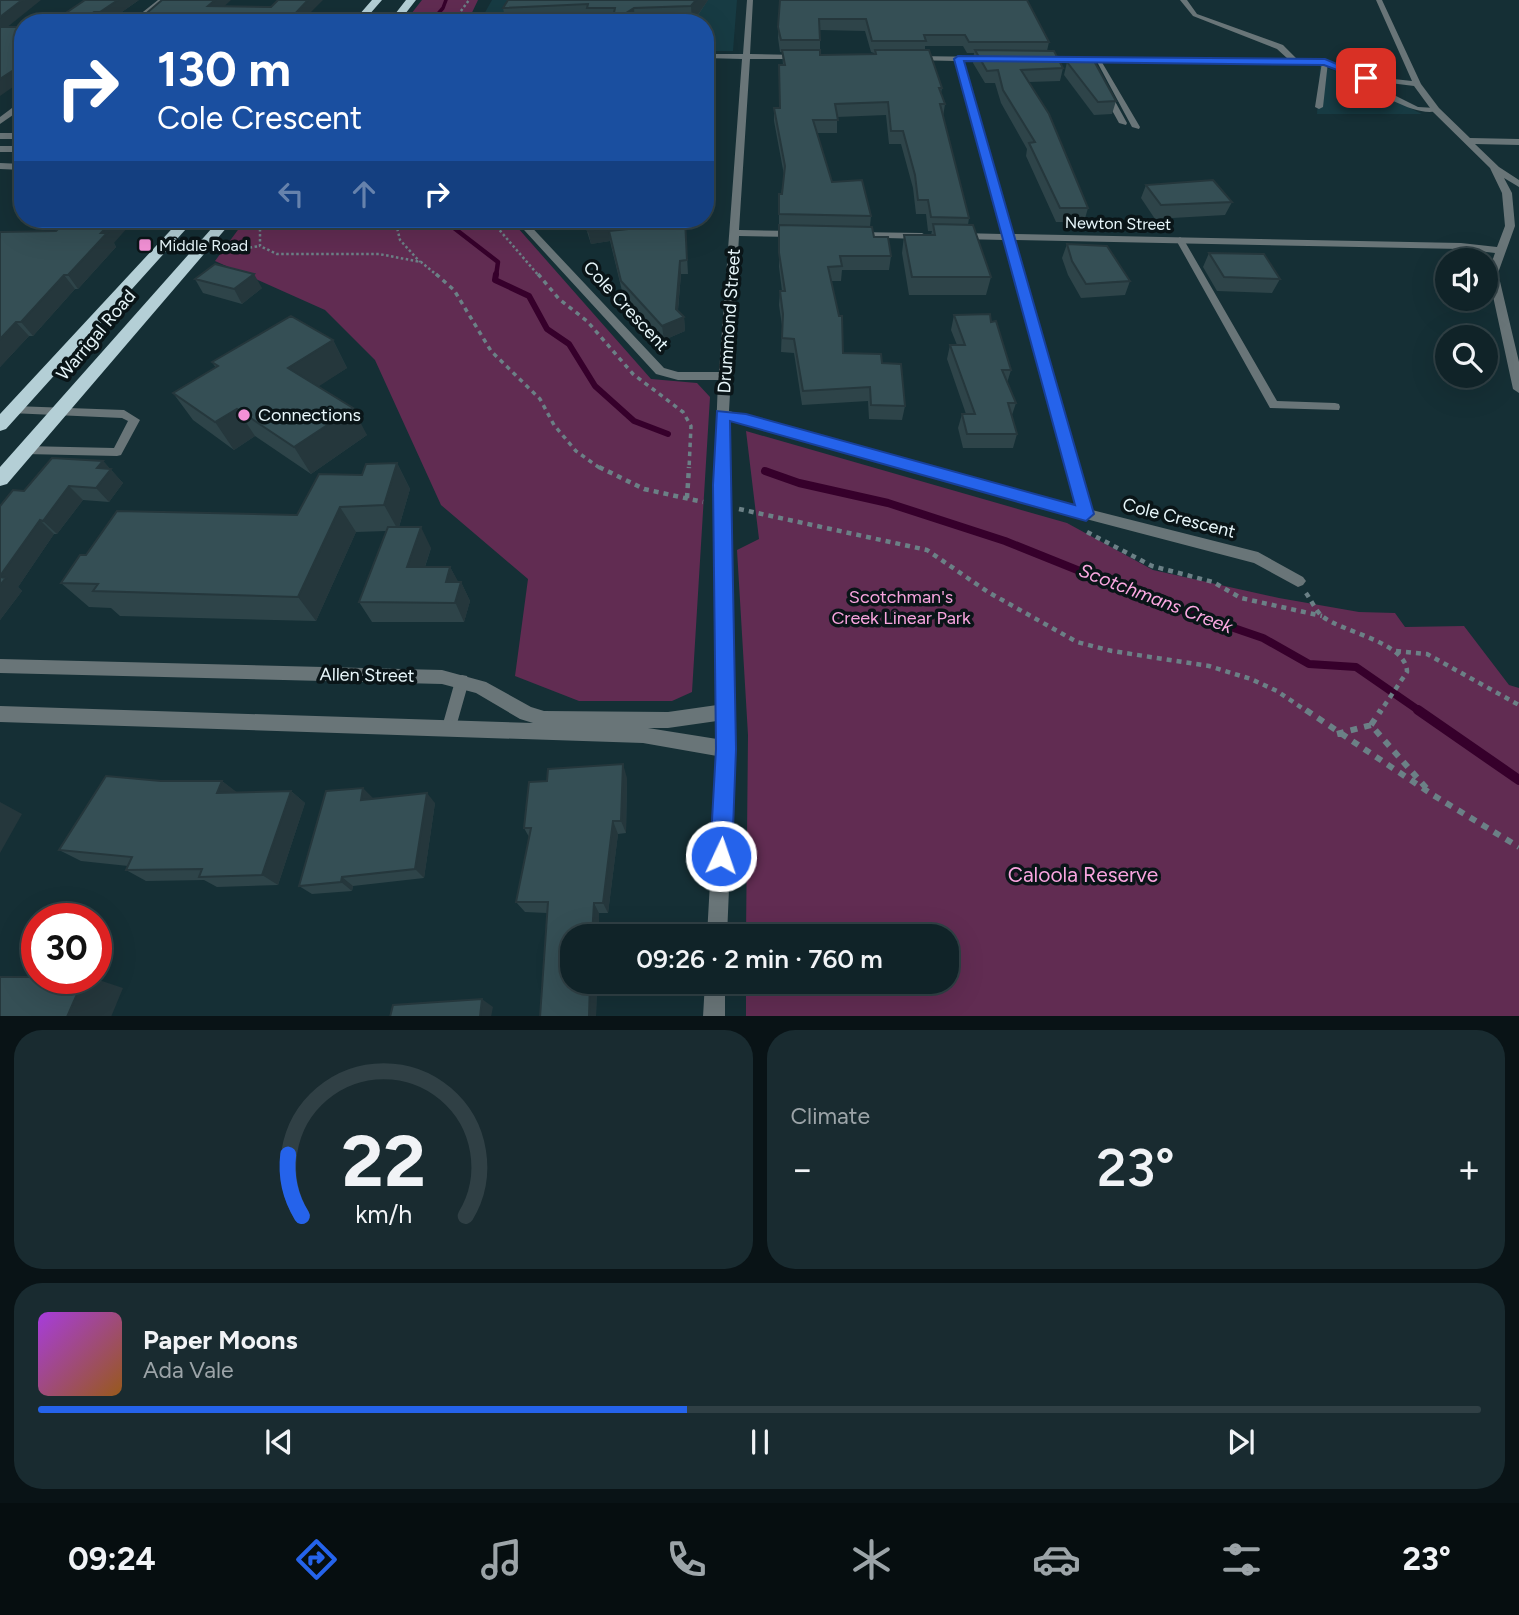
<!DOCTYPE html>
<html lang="en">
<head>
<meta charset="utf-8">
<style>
	:root { --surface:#102328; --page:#192b30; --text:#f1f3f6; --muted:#9ca4a8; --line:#304045; --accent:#2563eb }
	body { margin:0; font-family:Figtree,sans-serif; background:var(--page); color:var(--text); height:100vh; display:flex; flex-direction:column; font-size:26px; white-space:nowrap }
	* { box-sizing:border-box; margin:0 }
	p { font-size:23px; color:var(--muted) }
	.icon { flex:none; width:38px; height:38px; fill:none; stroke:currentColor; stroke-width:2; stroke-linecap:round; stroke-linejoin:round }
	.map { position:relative; height:1016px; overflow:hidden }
	.drawer { display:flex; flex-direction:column; gap:14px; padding:14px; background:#091316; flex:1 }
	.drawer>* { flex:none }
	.hud { position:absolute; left:14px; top:14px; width:700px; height:214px; border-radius:28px; box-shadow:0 7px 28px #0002,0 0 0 2px var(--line); background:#1a4fa0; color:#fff; overflow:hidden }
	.buttons { position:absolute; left:1435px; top:248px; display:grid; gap:14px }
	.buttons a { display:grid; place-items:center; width:63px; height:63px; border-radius:50%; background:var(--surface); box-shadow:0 7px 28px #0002,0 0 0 2px var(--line); font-size:35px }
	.speed { position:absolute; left:21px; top:903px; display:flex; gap:14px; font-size:35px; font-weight:700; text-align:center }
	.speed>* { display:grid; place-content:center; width:91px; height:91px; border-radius:50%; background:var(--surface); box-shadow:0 7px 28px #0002,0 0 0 2px var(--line); line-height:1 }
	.speed .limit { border:10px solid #d22; background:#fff; color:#111 }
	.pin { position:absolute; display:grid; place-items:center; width:60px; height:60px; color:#fff; margin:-30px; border-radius:14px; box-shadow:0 4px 10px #0006 }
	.me { position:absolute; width:77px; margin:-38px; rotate:3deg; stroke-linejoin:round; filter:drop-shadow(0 0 5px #0008) }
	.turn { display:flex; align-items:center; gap:24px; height:147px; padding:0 28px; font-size:32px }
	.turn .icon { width:91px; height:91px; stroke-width:2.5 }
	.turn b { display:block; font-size:49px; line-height:60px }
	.lanes { display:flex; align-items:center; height:66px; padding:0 28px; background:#0003; justify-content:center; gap:35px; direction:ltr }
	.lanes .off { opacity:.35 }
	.big { font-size:52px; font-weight:600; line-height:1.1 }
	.drawer .tile { flex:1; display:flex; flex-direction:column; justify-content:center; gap:10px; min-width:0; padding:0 24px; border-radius:28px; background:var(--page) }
	.drawer .dial { align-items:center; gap:0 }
	.dial svg { height:182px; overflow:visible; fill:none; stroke:var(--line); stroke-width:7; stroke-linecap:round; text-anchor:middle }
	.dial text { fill:var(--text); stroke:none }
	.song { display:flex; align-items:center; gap:21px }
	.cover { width:84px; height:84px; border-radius:10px; background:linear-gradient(135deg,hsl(280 70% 55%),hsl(30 70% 35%)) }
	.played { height:7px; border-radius:4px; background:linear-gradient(90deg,var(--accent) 45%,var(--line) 45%) }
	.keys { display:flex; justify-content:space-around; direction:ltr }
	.heat { display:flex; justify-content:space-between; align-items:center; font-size:38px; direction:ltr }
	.drawer .tiles { flex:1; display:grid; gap:14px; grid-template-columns:1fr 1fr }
	.tile:last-child { grid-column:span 2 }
	.trip { position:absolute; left:560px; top:924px; width:399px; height:70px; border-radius:28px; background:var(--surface); box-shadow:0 7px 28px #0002,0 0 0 2px var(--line); font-weight:600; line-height:70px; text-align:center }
	.tab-bar { display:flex; height:112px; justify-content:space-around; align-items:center; background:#060e10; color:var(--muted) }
	.tab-bar .icon { width:49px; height:49px }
	.tab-bar .on { color:var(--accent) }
	.tab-bar b { font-size:32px; color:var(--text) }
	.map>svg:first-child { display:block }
</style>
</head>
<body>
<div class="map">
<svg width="1519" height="1017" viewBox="0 0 1519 1017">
	<rect width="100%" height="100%" fill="#152f35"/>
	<!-- built -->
	<path fill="#173b43" d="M492,0H737L733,51H705V23H479Z
		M1320,66L1333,70L1422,114H1317Z"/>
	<!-- green -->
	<path fill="#612c52" d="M422,0H478L467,23H404Z
		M246,219H510L651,379L697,383L710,397L692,692L672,701H579L515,676L528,579L441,505L375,360L325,310L215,261Z
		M746,431L1067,523L1153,570L1279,598L1359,612L1395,613L1405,627L1464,626L1509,685L1519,688V1016H746V982H947V936H746L748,735L737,550L759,539Z"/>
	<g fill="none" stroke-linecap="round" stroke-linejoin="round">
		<!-- stream-far4 -->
		<path stroke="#36002b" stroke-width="3.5" d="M430,23L443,8L446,0"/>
		<!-- stream-far3 -->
		<path stroke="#36002b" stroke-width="4.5" d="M456,219L454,228L498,262L496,276"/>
		<!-- stream-far2 -->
		<path stroke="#36002b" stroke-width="6" d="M496,274L495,280L529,296L547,329L569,344L595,386L634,421L668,434"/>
		<!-- stream-far1 -->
		<path stroke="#36002b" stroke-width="8" d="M765,471L799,483L888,503L1005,541L1152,600L1263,638L1309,664L1356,667L1421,712"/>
		<!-- stream -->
		<path stroke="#36002b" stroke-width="10" d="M1418,710L1519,780"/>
		<!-- path-far3 -->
		<path stroke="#6b8086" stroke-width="2.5" stroke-dasharray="2.5 2.5" stroke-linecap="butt" d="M452,23L469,0
			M260,219V246L277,254H379L421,262L438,276
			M395,219L400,240L420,262
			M490,219L539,276
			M220,252L260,246"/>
		<!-- path-far2 -->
		<path stroke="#6b8086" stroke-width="3.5" stroke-dasharray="4.5 4.5" stroke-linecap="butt" d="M436,274L454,290L491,351L540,399L554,425L576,451L601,469
			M538,274L559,299L587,321L633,374L683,412L691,426L689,469"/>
		<!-- path-far1 -->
		<path stroke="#6b8086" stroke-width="4.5" stroke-dasharray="5 5" stroke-linecap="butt" d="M599,467L644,489L703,502
			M687,498L689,467
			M739,509L927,550L988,592L1077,642L1112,651L1209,666L1251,679L1277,691L1308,712
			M1087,532L1152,566L1213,582L1241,598L1322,616
			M1306,593C1311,600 1316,611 1322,616C1341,632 1407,642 1407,672L1380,712
			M1396,651L1427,654L1519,705"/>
		<!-- path -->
		<path stroke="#6b8086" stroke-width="6" stroke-dasharray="7 7" stroke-linecap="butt" d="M1306,710L1433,795L1519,847
			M1371,725L1381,710
			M1337,734L1371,725L1428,790"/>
		<!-- service -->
		<path fill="#697578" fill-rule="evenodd" d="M1095,58L1100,59L1140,127L1139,129L1132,127Z
			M1325,60L1328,62L1323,107L1319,109L1315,107L1322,62Z
			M1364,77H1368V82L1418,107L1436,108L1440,110C1419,119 1381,94 1362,84Z
			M1104,92L1111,94L1127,123L1126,125L1119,123L1103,94Z
			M1180,237L1184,240L1277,401L1335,403L1339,404L1340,407L1339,410L1270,408L1176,240Z
			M14,406L124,410L140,420L121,455L117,456L25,454L19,450L25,446L114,448L128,421L122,418L10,413L8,410Z
			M462,675L467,676L469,681L456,727L454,732L449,734L444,732L442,727L455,681L457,676Z"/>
		<!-- minor -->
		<path fill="#697578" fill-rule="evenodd" d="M158,0H165L137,23H129Z
			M747,0H753L750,54L798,55L802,57L798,59H750L739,230L796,231L801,234L796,237L739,236L729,411L1077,506L1004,240L960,239L955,236L960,233L1002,234L955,61L910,60V56H913L991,57L995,59L991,61H962L1012,234L1461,243L1497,247L1505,226L1502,193L1490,168L1433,112L1414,86L1366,80L1324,64L1039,61L1035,59L1039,57L1288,59L1277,49L1193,16L1180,0H1187L1197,14L1283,45L1297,59L1325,60L1367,76L1412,81L1376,0H1382L1421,84L1439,108L1470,138L1519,139V145L1475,144L1499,167L1519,180V187L1504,178L1512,193L1515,226L1498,273L1519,362V393L1513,389L1488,273L1495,253L1461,249L1014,240L1092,510L1258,552L1303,577L1306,581L1303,585L1298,587L1254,563L1086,519L728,420L735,749L727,936H707L717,756L643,743L0,722V706L533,723L520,719L476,693L442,684L0,673V659L442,670L486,682L531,707L544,711L668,712L717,705L714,485L718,380H678L656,374L514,219H524L664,368L678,372H719L742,59L705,58V54H743ZM717,721V739L648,728H668Z
			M20,102H23V108L0,124V117Z
			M0,133H23V139H0Z
			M855,232L922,233L927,236L922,239L851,237L850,235Z
			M705,982H725V1017H703Z"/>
		<!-- tertiary -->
		<path fill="#697578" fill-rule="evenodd" d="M0,146H23V152H0Z
			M0,163L23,164V170L0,169Z"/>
		<!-- trunk -->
		<path fill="#b4cfd6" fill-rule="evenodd" d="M372,0H382L362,23H352Z
			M406,0H416L398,23H388Z
			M181,219H195L6,429L0,431V414Z
			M220,219H234L7,484L0,486V467Z"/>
	</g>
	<!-- wall -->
	<path fill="#2e4449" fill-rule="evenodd" d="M139,0L106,23H51Z
		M508,0H708L693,23H590L589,21L550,23H506L503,8Z
		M780,0L1049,42L1047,51L1063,68L1060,81L1029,82L1088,208L1084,222H1056L1026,156L1027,149L1001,103L995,83H985L973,63L974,53H967L963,46H925V50L942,88L941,93L945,104L943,117L969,218L968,225L991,277L986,295H909L902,253L904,235H931L932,231H928L926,214H916L913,188L901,144H889L886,115L837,117V133H817L832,182L871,216L870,227L874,237L891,256L889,270H842L841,281H831L843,353L882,363L905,406L902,420L869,419L868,401L802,405L794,353L781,352L782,326L779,305L780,291H782L779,267V208L784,175L774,121V108H779L783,65L782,52H780L778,38ZM820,30L865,31L871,52L874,53V54L820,55Z
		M1067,62L1116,101L1112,114L1094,115L1064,75Z
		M1146,185L1232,202L1225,215L1155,219L1141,198Z
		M583,219H613L616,231L647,227L685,219L688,274H681L678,311L684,317L685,331L664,340L623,295L610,241L591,244Z
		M0,232L114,243L116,247L78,289H75L33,336H29L0,367Z
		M1067,244L1130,281L1125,295L1081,298L1068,275L1062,258Z
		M1209,253L1280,279L1272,293L1217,291L1203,267Z
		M195,279L262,288L242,304L203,293Z
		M954,315L991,322L1011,370L1007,383L1016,403L1012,415L1017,434L1013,448H963L958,428L962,414H966L947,359L950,345H957L951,330Z
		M333,340L347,368L318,386L367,435L311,474L255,436L234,450L193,420L173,393L216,368L212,362Z
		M103,461L123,483L109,502L83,500L57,534H54L18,587L22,591L0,620V506L24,491Z
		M397,463L410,489L399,527L431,548L425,567H450L458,582H461L470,601L464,622H372L359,602L386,531L356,532L316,621L120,616L111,608L89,607L61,583L86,555L297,515L362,475Z
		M627,778L626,833L618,834L608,913H599V936H572L597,982L596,1017H540L547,913L525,912L516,902L529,837L524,828Z
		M161,781H222L237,793L291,791L305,803L278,885L217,887L204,880L146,881L126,870L128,866L81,861L59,850Z
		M373,798L435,803L424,878L353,886L352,891L312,894L299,886Z"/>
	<!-- shaded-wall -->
	<path fill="#25373c" d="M22,0H41L0,33V17Z
		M118,0H139L106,23L100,12Z
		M215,0H231L213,17L208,6Z
		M308,0H323L304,19L305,23H292L290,19Z
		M696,0H708L692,23L691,6Z
		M634,8L635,23H612V22Z
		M94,12L100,23H80Z
		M710,55V68L705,89V74Z
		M23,64V80L0,96V79Z
		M114,219H135L114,243L116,247L78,289L68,275L101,233Z
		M615,226L617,240L609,231L610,241L591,244L588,231Z
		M680,261L681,274L677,320L684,317L685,331L664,340L662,326L676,309Z
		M254,274L262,288L242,304L234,289Z
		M64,275L75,289L33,336L21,322Z
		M16,322L29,336L0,367V339Z
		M333,340L347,368L304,396L288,368Z
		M353,408L367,435L311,474L294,447Z
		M237,409L255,436L234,450L215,422Z
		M103,461L123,483L109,502L96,488L97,468Z
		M397,463L410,489L398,530L384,505Z
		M69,486L83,500L57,534L43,521Z
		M340,507L356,532L316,621L298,597Z
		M40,520L54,534L18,587L22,591L0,620V576Z
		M421,527L431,548L418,587L407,567Z
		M450,567L460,585L461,582L470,601L464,622L446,582Z
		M623,764L627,778L626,833L621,821Z
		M222,781L238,793H217Z
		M363,788L374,799L361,800Z
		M291,791L305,803L278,885L262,875Z
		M427,793L435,803L424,878L415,869Z
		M0,802L22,814L0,853Z
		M613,821L618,834L608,913L603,903Z
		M342,877L353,886L352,891L341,882Z
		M594,903L599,913V936H592Z
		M84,978H93L123,988L111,1017H67Z
		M590,982H597L596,1017H589Z
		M482,999L493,1007L491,1017H480Z"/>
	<!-- building -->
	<path fill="#354f55" stroke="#25373c" stroke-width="2" d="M0,0H22L0,17Z
		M85,0H118L100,12H94L80,23H51Z
		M162,0H215L208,6L271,7L278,0H308L290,19H304L300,23H135Z
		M508,0H696L691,6L634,8L612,22L615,8H587L588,4L503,8Z
		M780,0H1027L1049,42H969L965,35H924L926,41H872L866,19H819L820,40H781L778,27Z
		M0,27H23V64L0,79Z
		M782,50H820V55L876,54L875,50H929L942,88H939L945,104H940L969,218L931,217L928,200H918L915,175L903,131H891L888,102L835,104L838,120H813L832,182L862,180L871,216L779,214V194H782L785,166L774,108H780L779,65H785Z
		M975,50L1054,51L1063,68L1021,70L1049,114L1088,208H1060L1029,143L1035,142L1003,90L998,70L987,71Z
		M705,55H710L705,74Z
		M1094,61L1116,101L1098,102L1067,62Z
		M1213,180L1232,202L1161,205L1146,185Z
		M68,219H114L101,233H107L68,275H64L21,322H16L0,339V232L56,231Z
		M584,219H613L615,226L588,231Z
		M647,219H685L687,260L680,261L676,309L684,317L662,326L621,281L609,231L647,227Z
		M933,224L973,225L991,277H912L904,235H935Z
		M779,225L872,227L874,237H888L891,256H840L842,266L828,267L839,316H842L843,353L881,354L882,363L901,364L905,406L871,405L870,387L803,391L794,339L782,338L783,314L780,291H785L779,253Z
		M1067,244L1107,246L1130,281L1086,284L1072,261Z
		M1209,253L1264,254L1280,279L1224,277Z
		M215,264L254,274L234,289L195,279Z
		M990,314L991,322L996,321L1011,370H1002L1016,403H1008L1017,434H967L962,414H975L950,345H965L954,315Z
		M291,316L333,340L288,368L353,408L294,447L237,409L215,422L173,393L218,366L212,362Z
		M52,458L103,461L97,468L111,469L96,488L69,486L43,521L40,520L0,576V506L13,490L24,491Z
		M397,463L384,505L340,507L298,597L93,591L98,584L61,583L80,555H86L117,511L297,515L319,474L362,475L366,464Z
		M388,527H421L407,567H450L446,582H461L455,603L359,602Z
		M0,577L6,578L0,585Z
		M623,764L621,821H613L603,903H594L592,936H572V982H590L589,1017H540L548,902H516L531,828H524L529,782L547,781L548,769Z
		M106,776L161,781H222L217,793L291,791L262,875L199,877L202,869L126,870L132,857L59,850Z
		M363,788L361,800L427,793L415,869L342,877L341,882L299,886L326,791Z
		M0,977H37V978H84L67,1017H0Z
		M482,999L480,1017H390L393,1005Z"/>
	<!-- route -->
	<path fill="#2563eb" stroke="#184099" stroke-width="2" d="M958,56L1325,59L1370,78L1363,80L1324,65L964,61L1094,514L1086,521L730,421L736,749L732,856L729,864L721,867L714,864L710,856L716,749L713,485L717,411L746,414L1075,505L954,59Z"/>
	<!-- markers -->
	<g fill="#f391d6" stroke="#0a1518" stroke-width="2.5">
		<rect x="138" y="238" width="14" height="14" rx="3.5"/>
		<circle cx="244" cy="415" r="7"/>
	</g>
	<g text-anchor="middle" stroke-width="7" stroke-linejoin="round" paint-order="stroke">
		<!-- far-street labels -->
		<g font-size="16" fill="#e8f7fb" stroke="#0a1518">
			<text transform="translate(1118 223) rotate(1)" y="6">Newton Street</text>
		</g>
		<!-- far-poi labels -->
		<g font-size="16" fill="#e8f7fb" stroke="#0a1518" text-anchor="start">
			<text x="159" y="251">Middle Road</text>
		</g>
		<!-- street labels -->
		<g font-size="18" fill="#e8f7fb" stroke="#0a1518">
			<text transform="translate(626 306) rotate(47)" y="6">Cole Crescent</text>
			<text transform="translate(729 321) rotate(-86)" y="6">Drummond Street</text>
			<text transform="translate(96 335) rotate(-50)" y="6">Warrigal Road</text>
			<text transform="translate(1179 518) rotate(14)" y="6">Cole Crescent</text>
			<text transform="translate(367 675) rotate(1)" y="6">Allen Street</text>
		</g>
		<!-- poi labels -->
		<g font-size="18" fill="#e8f7fb" stroke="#0a1518" text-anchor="start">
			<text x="258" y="421">Connections</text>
		</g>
		<!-- park labels -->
		<g font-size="18" fill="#f9a5df" stroke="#0a1518">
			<text x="901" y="603">Scotchman's<tspan x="901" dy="21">Creek Linear Park</tspan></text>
		</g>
		<!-- water labels -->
		<g font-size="19" font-style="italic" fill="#fca9e2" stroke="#0a1518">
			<text transform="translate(1156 598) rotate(21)" y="7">Scotchmans Creek</text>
		</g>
		<!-- near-park labels -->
		<g font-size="21" fill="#f9a5df" stroke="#0a1518">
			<text x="1083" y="882">Caloola Reserve</text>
		</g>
	</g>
</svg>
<div class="buttons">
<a><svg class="icon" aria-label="sound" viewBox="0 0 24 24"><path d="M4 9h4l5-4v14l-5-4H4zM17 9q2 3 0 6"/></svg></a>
<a><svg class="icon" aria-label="search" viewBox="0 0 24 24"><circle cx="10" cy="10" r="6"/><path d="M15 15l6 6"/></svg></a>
</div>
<div class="speed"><div class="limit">30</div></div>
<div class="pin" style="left:1366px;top:78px;background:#d93025"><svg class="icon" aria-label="arrive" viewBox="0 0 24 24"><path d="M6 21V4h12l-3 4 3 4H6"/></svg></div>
<svg class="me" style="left:721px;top:856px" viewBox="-20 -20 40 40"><circle r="17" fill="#2563eb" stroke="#fff" stroke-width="3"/><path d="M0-11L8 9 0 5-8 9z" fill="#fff"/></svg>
<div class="trip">09:26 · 2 min · 760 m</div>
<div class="hud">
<div class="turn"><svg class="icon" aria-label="right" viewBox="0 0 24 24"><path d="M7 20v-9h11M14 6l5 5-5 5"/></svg><div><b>130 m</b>Cole Crescent</div></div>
<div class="lanes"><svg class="icon off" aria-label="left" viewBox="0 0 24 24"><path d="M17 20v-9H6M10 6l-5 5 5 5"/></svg><svg class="icon off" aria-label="ahead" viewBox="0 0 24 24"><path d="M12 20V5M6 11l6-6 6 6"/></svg><svg class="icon" aria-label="right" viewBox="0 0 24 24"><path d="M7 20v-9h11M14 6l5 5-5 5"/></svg></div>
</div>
</div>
<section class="drawer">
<div class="tiles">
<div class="tile dial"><svg viewBox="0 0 100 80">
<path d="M14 69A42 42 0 1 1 86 69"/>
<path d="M14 69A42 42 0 0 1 8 42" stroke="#2563eb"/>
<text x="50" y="56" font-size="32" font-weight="700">22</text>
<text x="50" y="72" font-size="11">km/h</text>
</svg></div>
<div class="tile"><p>Climate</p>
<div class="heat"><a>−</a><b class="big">23°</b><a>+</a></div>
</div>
<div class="tile">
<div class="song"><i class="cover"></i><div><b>Paper Moons</b><p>Ada Vale</p></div></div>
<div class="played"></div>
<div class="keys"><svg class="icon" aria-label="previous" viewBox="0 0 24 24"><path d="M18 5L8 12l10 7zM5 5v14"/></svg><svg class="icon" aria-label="pause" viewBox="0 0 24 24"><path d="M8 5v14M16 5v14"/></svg><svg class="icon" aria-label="next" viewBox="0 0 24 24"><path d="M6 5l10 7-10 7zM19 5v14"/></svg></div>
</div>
</div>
</section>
<nav class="tab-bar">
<b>09:24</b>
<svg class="icon on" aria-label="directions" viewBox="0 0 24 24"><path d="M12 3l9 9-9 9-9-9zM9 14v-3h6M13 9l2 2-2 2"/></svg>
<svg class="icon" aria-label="music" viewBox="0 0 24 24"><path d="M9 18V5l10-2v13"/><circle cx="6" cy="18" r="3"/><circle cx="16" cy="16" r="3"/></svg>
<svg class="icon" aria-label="phone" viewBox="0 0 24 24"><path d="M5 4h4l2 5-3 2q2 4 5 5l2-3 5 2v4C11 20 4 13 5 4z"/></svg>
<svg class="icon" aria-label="climate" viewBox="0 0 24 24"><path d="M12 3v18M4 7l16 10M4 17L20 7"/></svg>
<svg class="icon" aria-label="car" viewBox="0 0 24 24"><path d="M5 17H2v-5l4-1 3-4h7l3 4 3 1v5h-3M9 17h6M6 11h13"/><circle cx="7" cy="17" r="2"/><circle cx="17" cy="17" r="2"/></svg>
<svg class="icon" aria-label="filters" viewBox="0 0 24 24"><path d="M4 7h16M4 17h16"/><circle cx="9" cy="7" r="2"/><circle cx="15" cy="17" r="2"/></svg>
<b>23°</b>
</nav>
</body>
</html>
